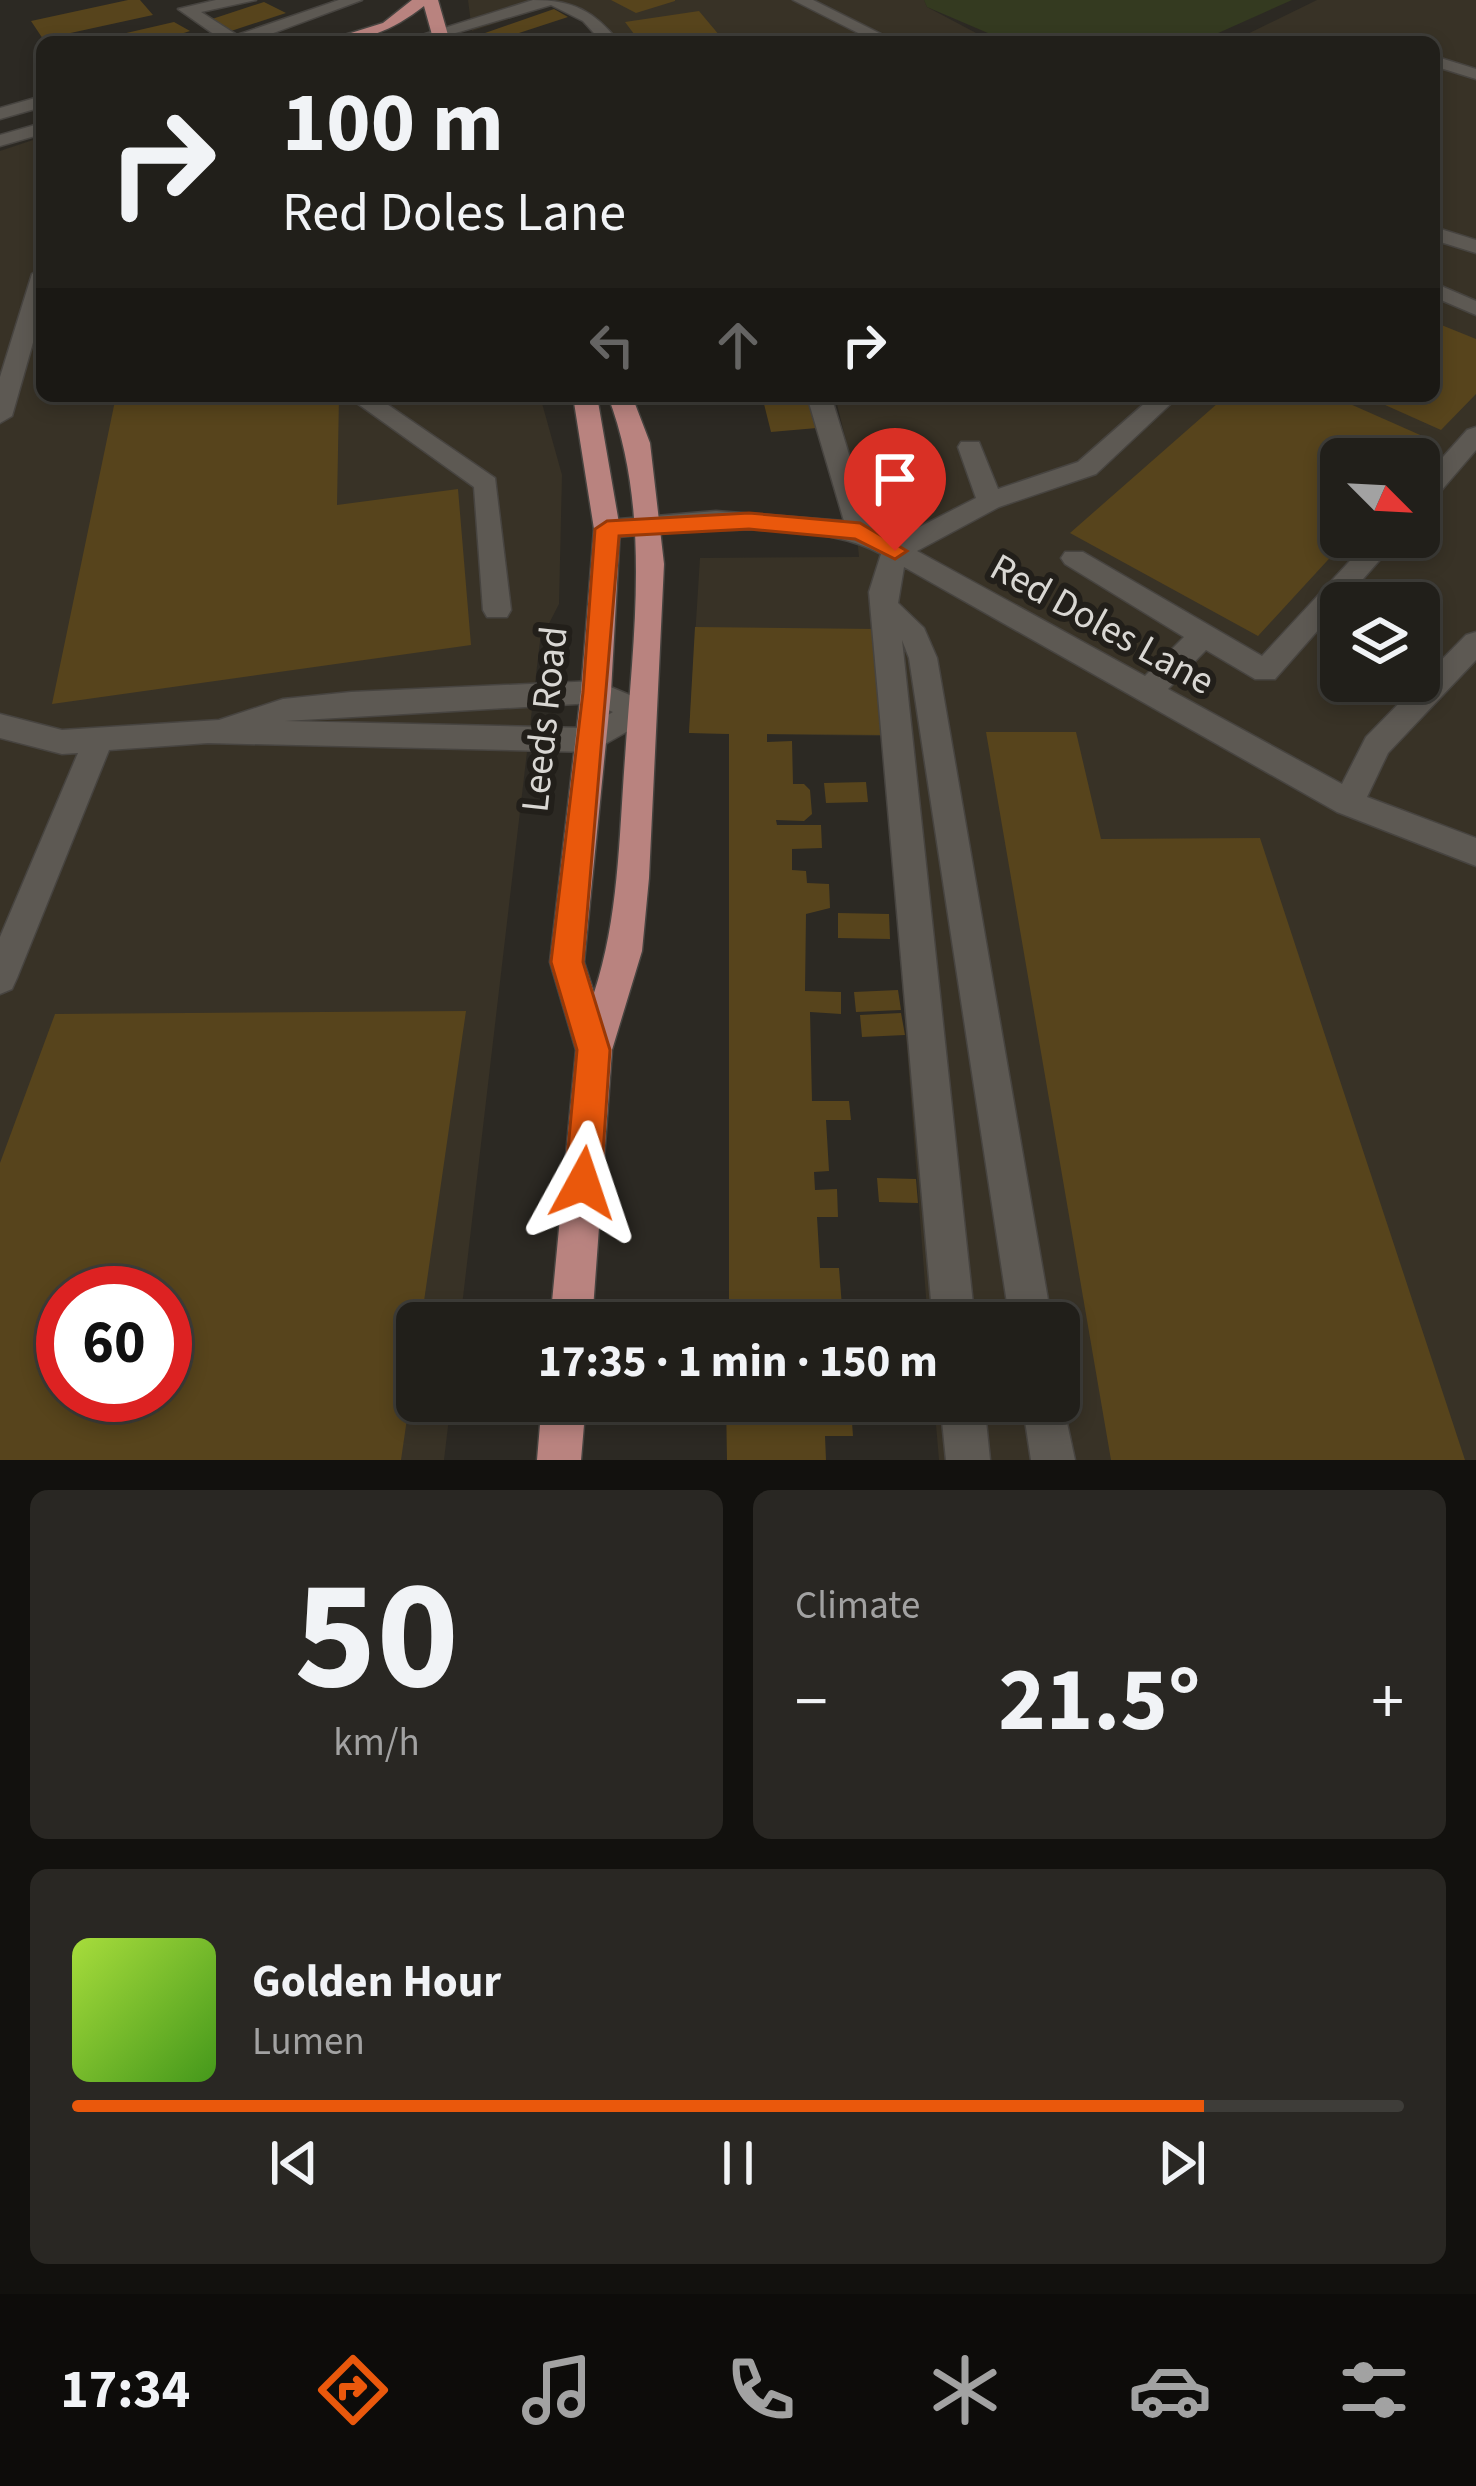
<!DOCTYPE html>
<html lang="en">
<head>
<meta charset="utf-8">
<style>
	:root { --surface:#211f1a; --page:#292723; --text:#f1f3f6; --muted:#a2a2a2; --line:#3e3d39; --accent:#ea580c }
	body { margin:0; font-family:"Source Sans 3",sans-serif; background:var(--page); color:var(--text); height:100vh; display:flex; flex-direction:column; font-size:45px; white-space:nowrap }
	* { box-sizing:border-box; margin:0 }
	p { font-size:39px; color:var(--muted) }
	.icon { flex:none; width:66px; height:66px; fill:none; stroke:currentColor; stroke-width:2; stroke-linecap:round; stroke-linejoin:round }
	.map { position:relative; height:1460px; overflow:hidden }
	.drawer { display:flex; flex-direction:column; gap:30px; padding:30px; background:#12110e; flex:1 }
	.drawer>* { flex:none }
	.banner { position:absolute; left:36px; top:36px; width:1404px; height:366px; border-radius:18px; box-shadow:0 6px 18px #0003,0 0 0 3px var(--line); background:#211f1a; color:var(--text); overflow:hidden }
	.needle { width:78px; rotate:114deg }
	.fabs { position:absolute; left:1320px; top:438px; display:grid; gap:24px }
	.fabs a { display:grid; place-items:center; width:120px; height:120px; border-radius:18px; background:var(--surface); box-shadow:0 6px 18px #0003,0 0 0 3px var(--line); font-size:60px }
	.speed { position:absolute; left:36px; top:1266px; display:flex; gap:24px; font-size:60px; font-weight:700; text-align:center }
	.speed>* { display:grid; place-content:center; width:156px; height:156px; border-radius:50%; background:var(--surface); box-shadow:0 6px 18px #0003,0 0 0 3px var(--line); line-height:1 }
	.speed .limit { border:18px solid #d22; background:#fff; color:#111 }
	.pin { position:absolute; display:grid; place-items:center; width:102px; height:102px; color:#fff; margin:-123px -51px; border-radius:50% 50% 50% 0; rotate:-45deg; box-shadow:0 0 12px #0007 }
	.pin .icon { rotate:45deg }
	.me { position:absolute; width:132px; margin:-66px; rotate:5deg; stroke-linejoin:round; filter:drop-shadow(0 0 9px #0008) }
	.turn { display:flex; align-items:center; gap:42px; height:252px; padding:0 48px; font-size:54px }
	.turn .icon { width:156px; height:156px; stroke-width:2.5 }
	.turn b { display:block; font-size:84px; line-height:102px }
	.lanes { display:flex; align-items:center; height:114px; padding:0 48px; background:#0003; justify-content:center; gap:60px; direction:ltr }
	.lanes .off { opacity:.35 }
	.big { font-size:90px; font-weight:700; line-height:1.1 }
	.drawer .widget { flex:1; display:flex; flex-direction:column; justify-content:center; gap:18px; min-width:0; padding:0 42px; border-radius:18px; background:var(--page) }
	.drawer .dial { align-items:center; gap:0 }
	.dial b { font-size:156px; line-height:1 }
	.song { display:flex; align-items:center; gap:36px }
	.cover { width:144px; height:144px; border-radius:18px; background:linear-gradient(135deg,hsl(80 70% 55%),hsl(100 70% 35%)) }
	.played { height:12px; border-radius:6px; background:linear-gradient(90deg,var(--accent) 85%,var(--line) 85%) }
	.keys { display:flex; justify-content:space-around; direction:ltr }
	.heat { display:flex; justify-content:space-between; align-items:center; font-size:66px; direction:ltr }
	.drawer .tiles { flex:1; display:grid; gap:30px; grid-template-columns:1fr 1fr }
	.widget:last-child { grid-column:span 2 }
	.trip { position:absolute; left:396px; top:1302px; width:684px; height:120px; border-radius:18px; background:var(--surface); box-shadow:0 6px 18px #0003,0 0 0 3px var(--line); font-weight:700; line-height:120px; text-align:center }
	.tabs { display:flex; height:192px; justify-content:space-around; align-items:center; background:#0d0c0a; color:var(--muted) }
	.tabs .icon { width:84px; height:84px }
	.tabs .active { color:var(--accent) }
	.tabs b { font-size:54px; color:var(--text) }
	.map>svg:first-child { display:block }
</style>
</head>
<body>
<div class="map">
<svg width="1476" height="1460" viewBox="0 0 1476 1460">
	<rect width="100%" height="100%" fill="#2c2923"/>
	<!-- built -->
	<path fill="#383226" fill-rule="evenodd" d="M468,0H924L927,7L993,42H606L587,21L559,3L472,31Z
		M1317,0H1476V1460H939L934,1401H1059V1323H928L883,736L689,733L700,558L859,557L849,453L835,396H1434V42H1231ZM1341,459H1419V537H1341ZM1341,603H1419V681H1341Z
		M42,137V396H540L562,475L559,604L540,641L460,1323H417V1401H451L444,1460H0V151ZM63,1293H165V1395H63Z"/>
	<!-- green -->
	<path fill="#343a20" d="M924,0H1292L1198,42H1009L927,7Z"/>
	<!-- building -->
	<path fill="#57441c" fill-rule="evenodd" d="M128,0H140L153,15L43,39L31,21Z
		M611,0H675V1L636,13Z
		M264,2L286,13L231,31L209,20Z
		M554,9L568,17L519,33L525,42H490L485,33Z
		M699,11L725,42H640L625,22Z
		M174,22L190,31L156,42H115L126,37L122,34Z
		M1434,322L1476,339V394L1441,430L1365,396H1434Z
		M116,396H339L337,505L458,489L471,645L52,704Z
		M762,396H808L817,428L771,432Z
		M1226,396H1332L1436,442L1421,459H1341V537H1349L1258,636L1070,533Z
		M695,627L876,629L883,735L767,734V742L792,741L793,784H804L810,790L812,814L804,821L776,820L777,825H821L822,848L792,849V870L806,871L807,883L829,884L830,908L806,914L805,991L841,992V1014L810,1012L812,1101H849L851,1120H826L829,1171L814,1172L815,1190L837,1189L838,1217H817L820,1268H839L842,1307H819L820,1323H729V734L689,733Z
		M986,732H1076L1101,839L1260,838L1465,1460H1111Z
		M866,782L868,802L826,803L824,783Z
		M838,913L889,914L890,939L838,938Z
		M898,990L901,1010L856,1012L854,992Z
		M466,1011L401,1460H0V1163L55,1014ZM63,1293H165V1395H63Z
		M901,1013L905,1035L862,1037L860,1015Z
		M877,1178L916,1179L918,1203L879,1202Z
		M726,1401H823V1409H851L853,1436H825L826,1460H727Z"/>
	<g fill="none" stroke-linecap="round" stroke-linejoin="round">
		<!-- minor casing -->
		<g stroke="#474440" stroke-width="3">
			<path id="minor" d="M216,0H256L201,12L237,35L339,0H362L249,42H225L178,9Z
				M533,0C573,0 594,11 619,42H602L583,21L551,5L425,42H400Z
				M793,0H813L897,42H876Z
				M1434,56L1476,69V79L1434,66Z
				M42,96V107L0,119V108Z
				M42,123V134L0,146V135Z
				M1434,227L1476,240V253L1434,240Z
				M42,268V311L12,416L0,423V377L32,274Z
				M1434,283L1476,301V315L1434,297Z
				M347,396H375L495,478L511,610L507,617H487L483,610L474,487Z
				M807,396H831L871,526L896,539L976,498L958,447L961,442H979L998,489L1078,462L1153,396H1179L1096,474L999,507L917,551L1145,676L1184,637L1065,564L1061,558L1065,552H1083L1262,656L1372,537H1400L1275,679H1255L1206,650L1168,689L1342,784L1366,737L1466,635L1476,632V660L1388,753L1367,797L1476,838V866L1337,812L904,567L898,603L924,628L937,658L1052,1323H1010L909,658L902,640L975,1323H933L869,592L881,554C815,517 683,531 607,538L594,529L607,520L716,511L844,521Z
				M1476,427V450L1428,506L1419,508V484L1467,430Z
				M596,681L649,703L654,711L649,719L591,752L208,743L109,750L17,978L12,989L0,994V937L78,753L62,754L0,738V714L62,730L219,720L283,699L351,692ZM593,703L613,712L586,728L285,721Z
				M1059,1386L1075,1460H1031L1022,1401H1059Z
				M940,1401H984L990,1460H946Z"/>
		</g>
		<!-- major casing -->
		<g stroke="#474440" stroke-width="3">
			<path id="major" d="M412,0H438L450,42H434L424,6C392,31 363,42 322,42L383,23Z
				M573,396H597L620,529L611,692L584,962L594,993C619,917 619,837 625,758C633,637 652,512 608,396H632L650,443L664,564L649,878L642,951L612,1050L592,1323H550L576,1050L550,962L581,692L594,529Z
				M542,1401H586L581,1460H537Z"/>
		</g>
		<!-- minor -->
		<use href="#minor" fill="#5d5953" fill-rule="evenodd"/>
		<!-- major -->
		<use href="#major" fill="#b9837f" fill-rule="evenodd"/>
	</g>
	<!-- route -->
	<path fill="#ea580c" stroke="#983908" stroke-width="3" d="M749,513L860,523L907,551L895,559L855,539L749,529L619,536L583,962L610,1050L601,1183L596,1195L583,1201L571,1195L565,1183L577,1050L551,962L583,692L595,529L607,521Z"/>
	<g text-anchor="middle" stroke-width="12" stroke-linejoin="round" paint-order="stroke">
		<!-- street labels -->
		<g font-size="39" fill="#d9d7d3" stroke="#221f1a">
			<text transform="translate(1103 623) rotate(29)" y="14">Red Doles Lane</text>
			<text transform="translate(543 719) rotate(-84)" y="14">Leeds Road</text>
		</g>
	</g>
</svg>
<div class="fabs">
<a><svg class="needle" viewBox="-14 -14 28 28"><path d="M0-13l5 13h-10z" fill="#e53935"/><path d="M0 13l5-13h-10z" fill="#a2a2a2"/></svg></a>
<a><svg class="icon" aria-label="layers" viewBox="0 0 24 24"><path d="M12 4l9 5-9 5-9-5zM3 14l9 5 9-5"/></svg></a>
</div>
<div class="speed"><div class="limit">60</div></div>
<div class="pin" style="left:895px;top:551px;background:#d93025"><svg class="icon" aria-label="arrive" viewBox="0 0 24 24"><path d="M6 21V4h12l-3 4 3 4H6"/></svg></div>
<svg class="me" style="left:583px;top:1183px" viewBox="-20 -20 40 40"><path d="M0-17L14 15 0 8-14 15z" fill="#ea580c" stroke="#fff" stroke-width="4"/></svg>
<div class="trip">17:35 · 1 min · 150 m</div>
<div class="banner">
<div class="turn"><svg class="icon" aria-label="right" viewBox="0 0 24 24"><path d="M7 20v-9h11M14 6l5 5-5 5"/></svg><div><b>100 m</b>Red Doles Lane</div></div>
<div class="lanes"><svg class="icon off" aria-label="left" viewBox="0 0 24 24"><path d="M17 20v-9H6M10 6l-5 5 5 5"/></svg><svg class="icon off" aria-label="ahead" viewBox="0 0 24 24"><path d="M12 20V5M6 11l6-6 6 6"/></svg><svg class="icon" aria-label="right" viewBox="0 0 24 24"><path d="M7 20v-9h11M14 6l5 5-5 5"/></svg></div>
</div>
</div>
<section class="drawer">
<div class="tiles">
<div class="widget dial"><b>50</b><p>km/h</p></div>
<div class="widget"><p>Climate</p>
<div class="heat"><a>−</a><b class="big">21.5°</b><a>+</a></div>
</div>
<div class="widget">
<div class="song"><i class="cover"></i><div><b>Golden Hour</b><p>Lumen</p></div></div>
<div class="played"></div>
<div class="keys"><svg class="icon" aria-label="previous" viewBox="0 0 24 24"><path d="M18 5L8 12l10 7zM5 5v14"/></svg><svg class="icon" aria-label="pause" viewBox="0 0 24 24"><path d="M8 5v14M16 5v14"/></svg><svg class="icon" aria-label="next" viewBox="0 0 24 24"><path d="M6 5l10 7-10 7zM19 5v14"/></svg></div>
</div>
</div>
</section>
<nav class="tabs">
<b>17:34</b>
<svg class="icon active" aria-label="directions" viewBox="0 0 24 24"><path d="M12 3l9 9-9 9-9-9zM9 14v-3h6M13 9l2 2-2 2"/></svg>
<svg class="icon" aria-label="music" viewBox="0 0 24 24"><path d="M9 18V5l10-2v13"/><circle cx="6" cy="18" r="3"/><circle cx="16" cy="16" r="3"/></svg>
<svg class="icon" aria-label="phone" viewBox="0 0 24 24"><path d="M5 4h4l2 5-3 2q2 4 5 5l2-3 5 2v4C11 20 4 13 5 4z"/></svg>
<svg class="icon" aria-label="climate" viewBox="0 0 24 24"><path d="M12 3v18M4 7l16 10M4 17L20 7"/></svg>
<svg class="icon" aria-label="car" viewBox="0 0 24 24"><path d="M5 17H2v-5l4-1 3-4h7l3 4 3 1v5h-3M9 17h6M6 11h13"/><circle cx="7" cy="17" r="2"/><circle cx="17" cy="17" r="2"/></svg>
<svg class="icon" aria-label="filters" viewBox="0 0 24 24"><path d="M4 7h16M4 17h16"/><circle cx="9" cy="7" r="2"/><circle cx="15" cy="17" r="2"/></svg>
</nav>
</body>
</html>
